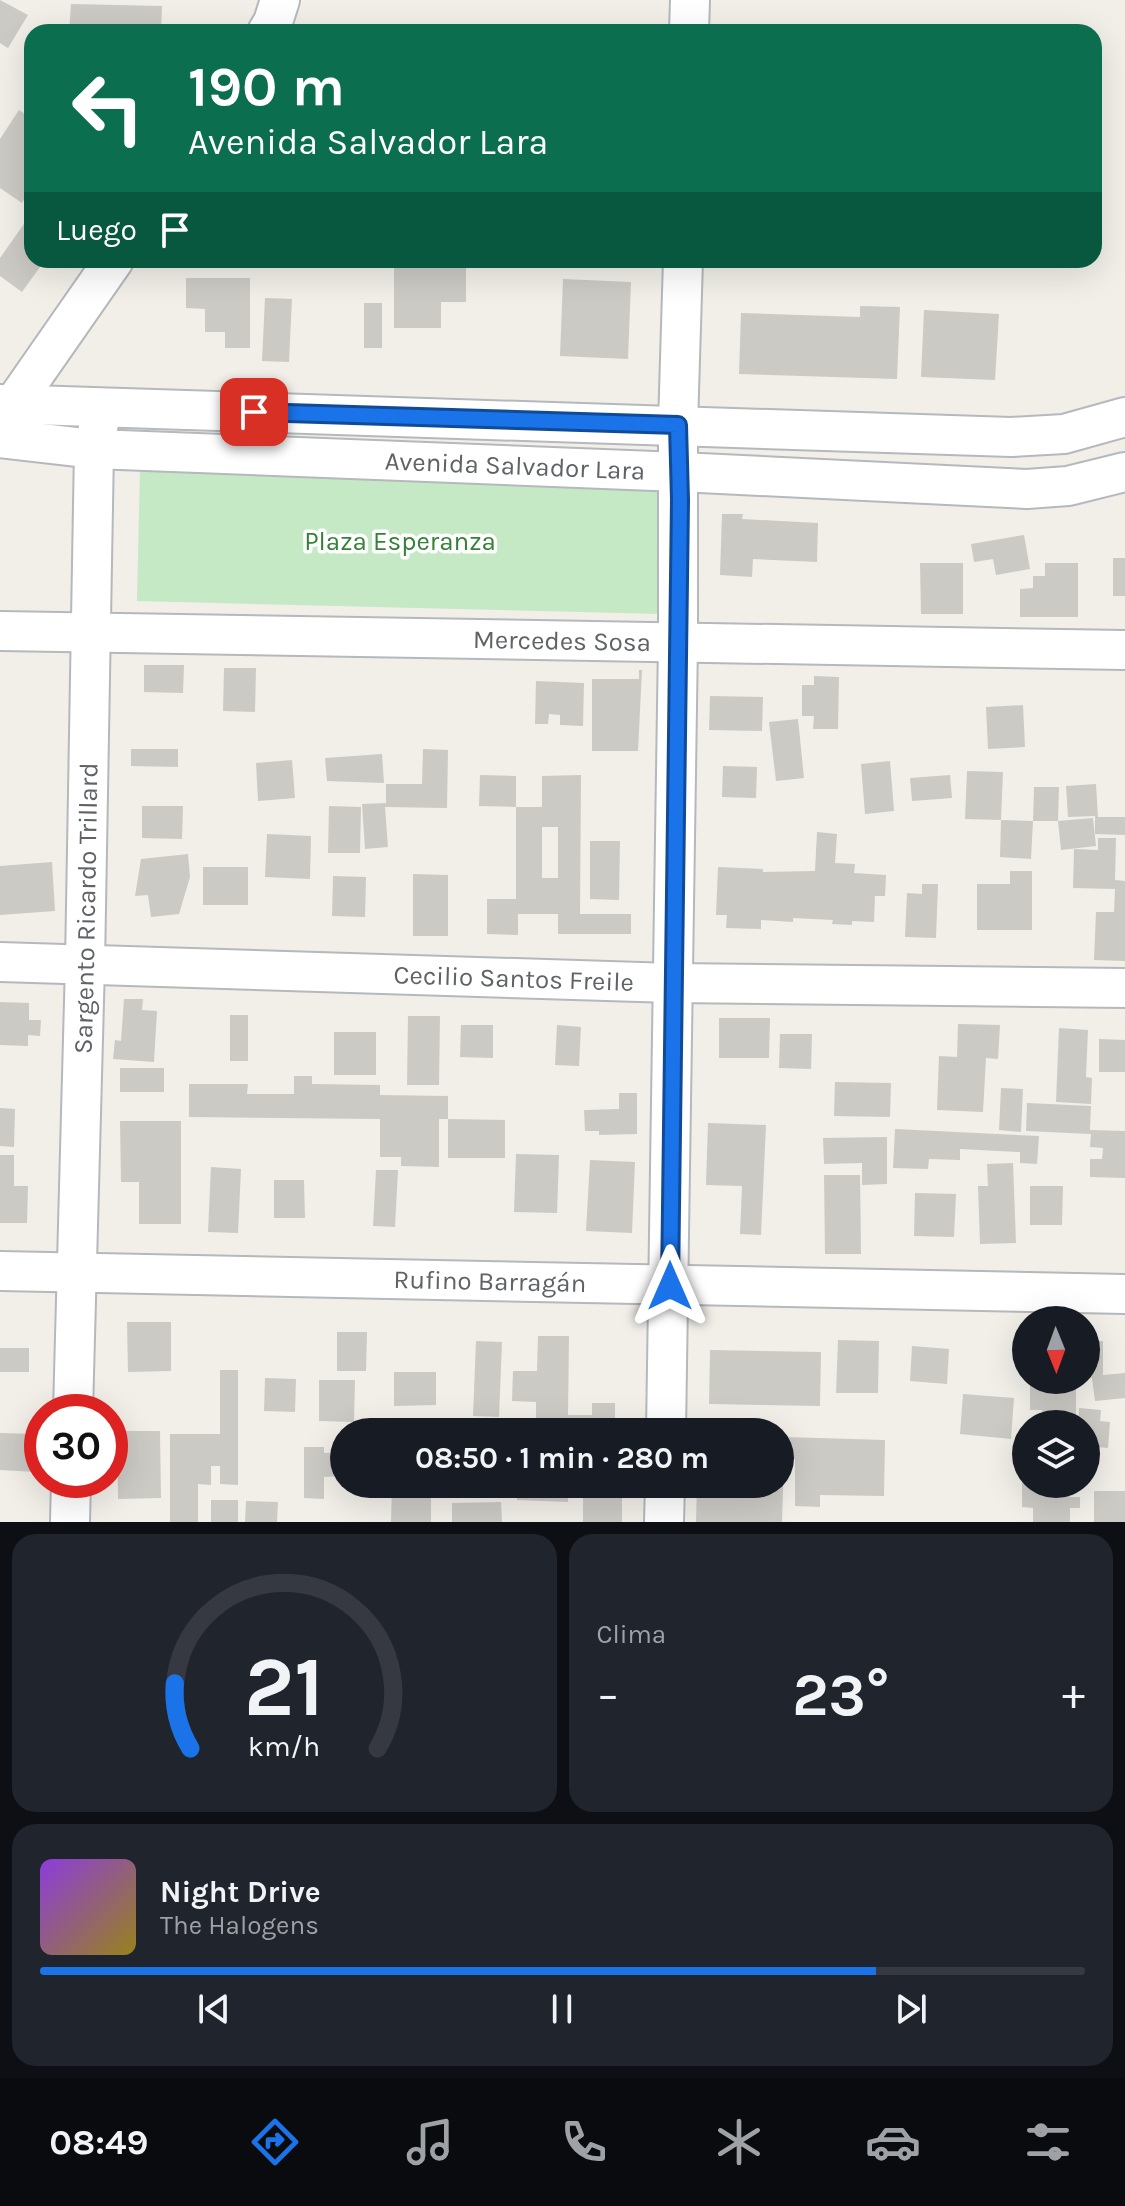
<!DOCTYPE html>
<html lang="es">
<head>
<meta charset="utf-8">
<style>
	:root { --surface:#171b24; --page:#20242c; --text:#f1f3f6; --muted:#9ea1a6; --line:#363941; --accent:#1a73e8 }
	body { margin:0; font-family:Karla,sans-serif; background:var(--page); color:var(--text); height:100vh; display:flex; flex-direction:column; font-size:30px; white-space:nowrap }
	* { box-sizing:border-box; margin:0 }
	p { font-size:26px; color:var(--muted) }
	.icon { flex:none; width:44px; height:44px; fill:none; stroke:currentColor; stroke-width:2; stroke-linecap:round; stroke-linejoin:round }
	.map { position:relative; height:1522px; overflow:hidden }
	.panel { display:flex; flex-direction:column; gap:12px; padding:12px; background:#0d0f14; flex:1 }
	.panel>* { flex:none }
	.banner { position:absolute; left:24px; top:24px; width:1078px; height:244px; border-radius:24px; box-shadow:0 8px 32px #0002; background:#0b6e4f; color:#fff; overflow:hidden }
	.needle { width:52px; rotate:179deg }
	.fabs { position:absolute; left:1012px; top:1306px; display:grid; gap:16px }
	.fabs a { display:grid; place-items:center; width:88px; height:88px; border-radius:50%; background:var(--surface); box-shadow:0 8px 32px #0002; font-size:40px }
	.speed { position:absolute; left:24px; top:1394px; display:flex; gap:16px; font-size:40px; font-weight:700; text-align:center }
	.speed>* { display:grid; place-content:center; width:104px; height:104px; border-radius:50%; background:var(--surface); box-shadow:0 8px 32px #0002; line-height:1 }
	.speed .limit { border:12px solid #d22; background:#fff; color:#111 }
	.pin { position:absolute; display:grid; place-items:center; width:68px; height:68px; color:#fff; margin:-34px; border-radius:16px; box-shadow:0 4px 12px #0006 }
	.me { position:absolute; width:88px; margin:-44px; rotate:0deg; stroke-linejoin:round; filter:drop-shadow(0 0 6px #0008) }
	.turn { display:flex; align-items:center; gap:28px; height:168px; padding:0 32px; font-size:36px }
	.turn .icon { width:104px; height:104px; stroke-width:2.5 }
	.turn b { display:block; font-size:56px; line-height:68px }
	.then { display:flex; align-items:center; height:76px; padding:0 32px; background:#0003; gap:16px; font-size:30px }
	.big { font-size:60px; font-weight:700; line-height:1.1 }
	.panel .widget { flex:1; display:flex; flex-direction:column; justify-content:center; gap:12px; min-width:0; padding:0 28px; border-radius:24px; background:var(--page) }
	.panel .dial { align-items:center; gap:0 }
	.dial svg { height:208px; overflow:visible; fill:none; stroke:var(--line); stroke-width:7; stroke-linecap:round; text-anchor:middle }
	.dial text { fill:var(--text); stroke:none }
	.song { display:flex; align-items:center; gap:24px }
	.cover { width:96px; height:96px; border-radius:12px; background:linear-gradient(135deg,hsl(270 70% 55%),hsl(50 70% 35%)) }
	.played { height:8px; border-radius:4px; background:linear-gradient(90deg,var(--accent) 80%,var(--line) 80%) }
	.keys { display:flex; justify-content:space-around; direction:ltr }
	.heat { display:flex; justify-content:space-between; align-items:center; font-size:44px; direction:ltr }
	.panel .tiles { flex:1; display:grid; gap:12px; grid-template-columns:1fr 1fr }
	.widget:last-child { grid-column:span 2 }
	.trip { position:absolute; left:330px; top:1418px; width:464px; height:80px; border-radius:40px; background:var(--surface); box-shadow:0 8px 32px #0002; font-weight:700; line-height:80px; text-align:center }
	.tabs { display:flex; height:128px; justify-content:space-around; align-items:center; background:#090b0e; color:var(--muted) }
	.tabs .icon { width:56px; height:56px }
	.tabs .current { color:var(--accent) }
	.tabs b { font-size:36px; color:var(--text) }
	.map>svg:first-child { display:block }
</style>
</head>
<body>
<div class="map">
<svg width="1125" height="1522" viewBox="0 0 1125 1522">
	<rect width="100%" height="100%" fill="#f1efe8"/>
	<!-- green -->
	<path fill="#c5e8c5" d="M140,468L663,481L660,614L137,601Z"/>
	<!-- building -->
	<path fill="#cccac5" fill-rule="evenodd" d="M0,0L28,15L8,48L0,43Z
		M71,4L162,6L161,32H69Z
		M19,110L32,119V187L22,203L0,188V139Z
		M26,221L32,225V260H45L22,292L0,276V258Z
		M394,260H466V302H441V328H394Z
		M186,278H250V348H225V332H205V309L186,308Z
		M563,279L631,282L628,359L560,356Z
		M265,298L292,299L289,362L262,361Z
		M364,303H382V348H364Z
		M860,306L900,307L897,379L739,374L741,313L860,317Z
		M924,310L999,314L995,380L921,377Z
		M722,514H743L742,519L818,523L817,562L753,559L752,577L720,575Z
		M1024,535L1030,569L996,575L993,559L974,562L971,544Z
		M1113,558H1125V596H1113Z
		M920,563H963V614H921Z
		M1045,563H1078V617H1020V589L1033,588V576H1045Z
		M144,665H184L183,693L144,692Z
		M224,668H256L255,712L223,711Z
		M639,670H642L638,751H592V679H639Z
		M814,676L839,677L838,729H813L814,716H802V685H814Z
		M536,681L584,683L583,726L560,725V715L549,714L548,724H535Z
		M710,696L763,697L762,731L709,730Z
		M1023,705L1025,747L988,749L986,707Z
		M798,719L804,778L776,781L769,722Z
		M131,749H178V767L131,766Z
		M423,749L448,750L447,808L385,807L388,847L365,849L362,804L386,803V784H422Z
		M382,754L384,783L327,781L325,758Z
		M292,760L295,798L258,801L256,763Z
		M890,761L894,811L865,814L861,764Z
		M723,766L757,767L756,798L722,797Z
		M967,771L1003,772L1001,820L965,819Z
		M480,775L516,776V807L479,806Z
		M581,775L580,914H631V934H558V914H518V935L487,934V899H516V807H542V776ZM542,827H558V878H542Z
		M950,775L952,798L912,801L910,778Z
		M1096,784L1098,817H1125V835L1095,834V816L1068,817L1066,786Z
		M1034,787H1059L1058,821L1093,818L1096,846L1061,850L1058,821H1033Z
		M142,806H183L182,839L142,838Z
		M329,806L361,807L360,853H328Z
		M1001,820L1033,821L1031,859L1000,857Z
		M817,832L837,834L835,863L855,864L854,873L886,875L885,896H875L874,922L852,921V925L832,924L833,920L793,918V922L761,920V929L726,928L727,915H716L718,867L763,869V872L815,871Z
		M267,834L311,836L310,879L265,877Z
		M1098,838H1116L1115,880L1125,881V961L1094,960L1096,912H1114L1115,889L1073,888L1074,849L1098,850Z
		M590,841H620L619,900L590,899Z
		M188,854L190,877L179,914L151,917L148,895L135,896L141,859Z
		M52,862L55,911L0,915V866Z
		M203,867H248V905H203Z
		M1010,871H1032V930H977V884H1010Z
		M413,874L448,875V936H413Z
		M333,876L366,877L365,917L332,916Z
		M922,884H938L936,938L905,937L907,893L922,894Z
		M124,999H143L142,1010L157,1011L154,1062L113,1059L115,1040L121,1041Z
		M0,1002L29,1003V1020H41L40,1036L28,1035V1046L0,1045Z
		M230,1015H248V1061H230Z
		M408,1016H440L439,1085H407Z
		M719,1018H770L769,1058H719Z
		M958,1024L1000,1025L998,1059L986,1058L983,1112L937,1110L939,1056L957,1057Z
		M461,1025H493V1058L460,1057Z
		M557,1025L581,1027L579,1066L555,1065Z
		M1059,1028L1088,1030L1086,1077L1092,1078L1091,1104L1056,1102Z
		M334,1032H376V1075H334Z
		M780,1034H812L811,1069L779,1068Z
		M1099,1039L1125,1040V1072H1099Z
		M120,1068H164V1092H120Z
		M294,1076H312V1084L380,1085V1095L448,1096V1119H439V1167L401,1166V1157H380V1119L189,1117V1084H248L247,1094H294Z
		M835,1082L891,1083L890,1117L834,1116Z
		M1001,1088L1023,1089L1021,1132L999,1130Z
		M619,1093H637V1134L599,1135V1131H585L584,1110L619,1109Z
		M1027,1103L1091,1106L1090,1130L1125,1131V1178L1090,1177V1159H1102L1103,1148L1090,1147L1091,1134L1026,1131Z
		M0,1108L15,1109L14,1147L0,1146Z
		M448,1119L505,1120V1158H448Z
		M120,1121H181V1224H139V1182H121Z
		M708,1123L766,1125L761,1235L740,1234L742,1186L706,1185Z
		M895,1129L1039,1136L1037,1164L1020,1163V1152L960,1149V1160L929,1159L928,1169L893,1168Z
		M887,1137V1184L862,1185V1163L824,1164L823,1138Z
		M516,1154L559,1155L557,1213L514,1212Z
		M0,1155H14V1186H28L27,1223H0Z
		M590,1160L635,1162L632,1233L586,1231Z
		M1013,1163L1016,1243L980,1244L978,1186H988L987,1164Z
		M211,1167L241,1169L238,1233L208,1232Z
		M376,1170H398L395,1227L373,1226Z
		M824,1175H860L861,1254H825Z
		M274,1180H304L305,1218H274Z
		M1030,1186H1063L1062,1225H1030Z
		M915,1193L956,1194L954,1237L914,1236Z
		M127,1322H171V1371L128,1372Z
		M337,1332H367L366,1371H337Z
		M538,1336H569L568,1415H592V1403H615V1432H536V1402L512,1401L513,1371H537Z
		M838,1340L879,1341L878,1393H836Z
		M476,1341L502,1342L499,1417L473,1416Z
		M1086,1341H1103V1375L1125,1373V1398L1095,1401L1092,1378H1086Z
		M912,1346L949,1349L947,1384L910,1381Z
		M0,1348H29V1372H0Z
		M710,1350L821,1352L820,1406L709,1404Z
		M220,1370H238V1485L220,1484V1466H211V1485L198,1484V1522H170V1434H220Z
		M394,1372H436V1405L394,1406Z
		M265,1378L296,1379L295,1412L264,1411Z
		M319,1380H355L354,1422L319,1421Z
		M1030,1380H1076V1424H1042V1410H1030Z
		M963,1394L1014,1398L1011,1439L960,1434Z
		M1079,1408L1101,1410L1100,1421L1110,1422L1108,1448L1086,1446V1424H1078Z
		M117,1431H160L161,1498L118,1499Z
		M0,1433L37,1434L35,1472L0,1470Z
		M785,1437L885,1440L884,1496L820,1495V1507L795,1506V1459H784L782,1522H696L697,1484H780V1445H785Z
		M304,1447H324V1453L344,1452V1476L324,1477V1499L304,1498Z
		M1022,1473H1026V1484H1071L1070,1497H1080V1508H1070V1522H1033V1508L1022,1507Z
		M392,1484H431V1522H391Z
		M517,1484H569L568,1502L517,1500Z
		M583,1484H622V1522H583Z
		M1094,1491H1125V1522H1094Z
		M211,1500H238V1522H211Z
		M246,1501L278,1502L277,1522H245Z
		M501,1502L502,1522H452V1503Z"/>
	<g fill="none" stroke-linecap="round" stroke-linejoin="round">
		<!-- minor casing -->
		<g stroke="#b5b8bc" stroke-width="42">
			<g id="minor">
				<path d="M267,32L273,22L280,0"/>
				<path d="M689,32L690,0"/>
				<path d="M0,404L1011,437L1064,434L1125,417"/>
				<path d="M4,418L114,260"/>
				<path id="s1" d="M0,438L94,449L680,472L1027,489L1068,486L1125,472"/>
				<path id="s2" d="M0,631L1125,650"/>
				<path id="s3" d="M0,962L672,983L1125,988"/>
				<path id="s4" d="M0,1271L1125,1294"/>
				<path id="s5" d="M73,1412L85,964L94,449L99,423"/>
				<path d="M666,1432L678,641V425L683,260"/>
				<path d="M70,1522L71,1480"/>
				<path d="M664,1522L665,1484"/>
			</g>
		</g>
		<!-- minor -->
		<use href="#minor" stroke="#fff" stroke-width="38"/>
	</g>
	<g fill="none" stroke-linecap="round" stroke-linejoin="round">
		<!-- route casing -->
		<g stroke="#114b97" stroke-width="20">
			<path id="route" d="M254,412L678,425L680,500L670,1286"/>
		</g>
		<!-- route -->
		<use href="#route" stroke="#1a73e8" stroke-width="14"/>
	</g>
	<g text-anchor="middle" stroke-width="7" stroke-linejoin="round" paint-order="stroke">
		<!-- street labels -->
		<g font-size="26" fill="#5f6368" stroke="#fff">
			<text dy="9" stroke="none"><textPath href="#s1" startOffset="516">Avenida Salvador Lara</textPath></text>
			<text dy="9" stroke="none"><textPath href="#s2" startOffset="562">Mercedes Sosa</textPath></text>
			<text dy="9" stroke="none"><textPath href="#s5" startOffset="504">Sargento Ricardo Trillard</textPath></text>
			<text dy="9" stroke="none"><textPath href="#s3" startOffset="514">Cecilio Santos Freile</textPath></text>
			<text dy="9" stroke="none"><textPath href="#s4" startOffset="490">Rufino Barragán</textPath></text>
		</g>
		<!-- park labels -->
		<g font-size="26" fill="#348238" stroke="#fff">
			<text x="400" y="550">Plaza Esperanza</text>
		</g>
	</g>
</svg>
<div class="fabs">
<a><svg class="needle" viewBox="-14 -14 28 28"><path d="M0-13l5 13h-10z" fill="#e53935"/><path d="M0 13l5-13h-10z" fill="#9ea1a6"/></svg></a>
<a><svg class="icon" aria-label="layers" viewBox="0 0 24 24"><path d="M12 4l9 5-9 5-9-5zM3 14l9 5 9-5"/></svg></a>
</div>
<div class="speed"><div class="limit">30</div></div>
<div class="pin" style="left:254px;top:412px;background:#d93025"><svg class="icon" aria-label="arrive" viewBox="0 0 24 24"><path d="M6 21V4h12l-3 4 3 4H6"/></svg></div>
<svg class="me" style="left:670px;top:1286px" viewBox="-20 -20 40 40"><path d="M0-17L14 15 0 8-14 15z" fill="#1a73e8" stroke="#fff" stroke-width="4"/></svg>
<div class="trip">08:50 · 1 min · 280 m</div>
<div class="banner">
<div class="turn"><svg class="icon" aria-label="left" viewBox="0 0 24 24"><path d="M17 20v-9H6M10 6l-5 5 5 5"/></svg><div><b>190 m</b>Avenida Salvador Lara</div></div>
<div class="then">Luego<svg class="icon" aria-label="arrive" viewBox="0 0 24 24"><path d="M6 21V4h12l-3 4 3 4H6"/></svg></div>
</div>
</div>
<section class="panel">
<div class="tiles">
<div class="widget dial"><svg viewBox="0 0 100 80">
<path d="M14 69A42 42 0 1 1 86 69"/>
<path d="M14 69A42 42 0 0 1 8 44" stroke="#1a73e8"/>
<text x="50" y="56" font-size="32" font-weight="700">21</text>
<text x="50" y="72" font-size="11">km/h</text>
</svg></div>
<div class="widget"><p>Clima</p>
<div class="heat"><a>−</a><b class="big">23°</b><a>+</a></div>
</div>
<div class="widget">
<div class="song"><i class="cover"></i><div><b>Night Drive</b><p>The Halogens</p></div></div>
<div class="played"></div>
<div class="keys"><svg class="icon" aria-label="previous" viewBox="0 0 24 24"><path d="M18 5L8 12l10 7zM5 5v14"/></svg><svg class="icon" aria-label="pause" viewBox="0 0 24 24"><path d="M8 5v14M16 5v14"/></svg><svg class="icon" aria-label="next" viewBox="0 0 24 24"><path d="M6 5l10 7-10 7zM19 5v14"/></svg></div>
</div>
</div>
</section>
<nav class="tabs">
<b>08:49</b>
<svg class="icon current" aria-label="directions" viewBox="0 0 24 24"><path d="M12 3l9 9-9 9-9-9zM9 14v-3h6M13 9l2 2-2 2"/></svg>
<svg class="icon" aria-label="music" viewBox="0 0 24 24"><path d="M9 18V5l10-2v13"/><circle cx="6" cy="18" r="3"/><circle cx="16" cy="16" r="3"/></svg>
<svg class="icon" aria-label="phone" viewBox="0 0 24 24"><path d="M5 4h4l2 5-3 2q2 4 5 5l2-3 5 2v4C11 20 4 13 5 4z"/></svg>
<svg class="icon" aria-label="climate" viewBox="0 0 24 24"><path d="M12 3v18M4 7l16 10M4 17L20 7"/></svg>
<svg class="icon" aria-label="car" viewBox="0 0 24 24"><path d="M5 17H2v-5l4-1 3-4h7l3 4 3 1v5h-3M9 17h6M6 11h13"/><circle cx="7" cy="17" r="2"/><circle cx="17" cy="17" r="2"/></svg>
<svg class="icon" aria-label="filters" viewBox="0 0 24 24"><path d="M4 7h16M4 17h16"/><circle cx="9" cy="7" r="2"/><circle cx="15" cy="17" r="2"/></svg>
</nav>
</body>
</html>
